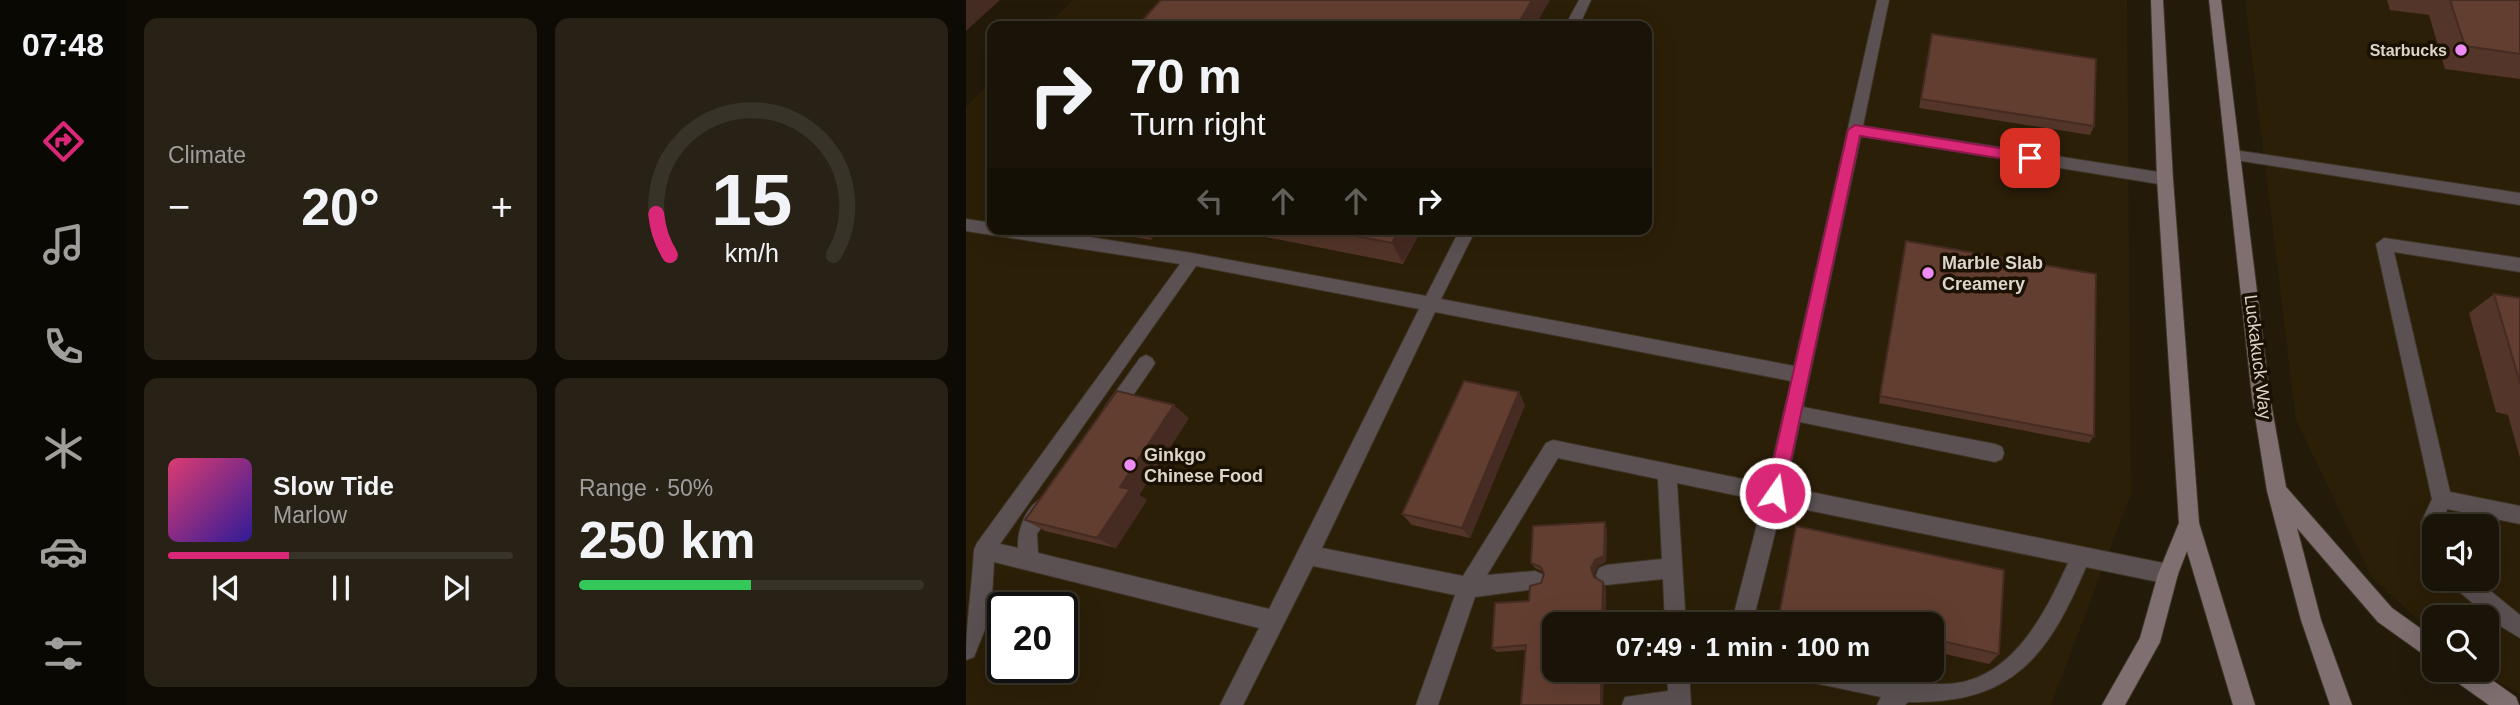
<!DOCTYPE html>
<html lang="en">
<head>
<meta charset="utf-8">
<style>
	:root { --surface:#1a1408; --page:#272116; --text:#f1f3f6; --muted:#9f9e9c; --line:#383329; --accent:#db2777 }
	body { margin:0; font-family:Helvetica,sans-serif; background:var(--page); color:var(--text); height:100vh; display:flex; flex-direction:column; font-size:26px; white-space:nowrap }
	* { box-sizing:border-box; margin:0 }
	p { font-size:23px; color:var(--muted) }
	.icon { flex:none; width:38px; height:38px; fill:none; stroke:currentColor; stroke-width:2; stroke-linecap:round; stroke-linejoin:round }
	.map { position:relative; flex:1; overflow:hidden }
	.side { display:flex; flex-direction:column; gap:18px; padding:18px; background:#0e0b04; width:840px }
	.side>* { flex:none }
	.hud { position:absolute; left:21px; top:21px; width:665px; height:214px; border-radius:14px; box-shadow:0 7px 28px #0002,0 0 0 2px var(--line); background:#1a1408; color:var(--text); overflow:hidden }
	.buttons { position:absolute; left:1456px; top:514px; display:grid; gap:14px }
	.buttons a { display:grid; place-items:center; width:77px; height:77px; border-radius:14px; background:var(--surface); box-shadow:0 7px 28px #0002,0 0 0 2px var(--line); font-size:35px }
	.speed { position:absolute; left:21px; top:592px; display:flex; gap:14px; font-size:35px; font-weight:700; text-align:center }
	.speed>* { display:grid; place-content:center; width:91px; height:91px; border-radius:50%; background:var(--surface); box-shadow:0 7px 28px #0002,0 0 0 2px var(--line); line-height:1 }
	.speed .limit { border:4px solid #111; border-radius:10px; background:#fff; color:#111 }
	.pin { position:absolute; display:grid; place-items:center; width:60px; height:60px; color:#fff; margin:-30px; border-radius:14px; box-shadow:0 4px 10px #0006 }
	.me { position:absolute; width:77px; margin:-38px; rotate:13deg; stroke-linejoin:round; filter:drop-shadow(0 0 5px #0008) }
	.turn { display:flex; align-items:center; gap:24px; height:147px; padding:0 28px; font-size:32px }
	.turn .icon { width:91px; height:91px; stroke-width:2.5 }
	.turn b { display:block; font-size:49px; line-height:60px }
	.lanes { display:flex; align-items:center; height:66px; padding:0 28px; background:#0003; justify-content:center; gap:35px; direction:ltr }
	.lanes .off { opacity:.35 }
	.big { font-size:52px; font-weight:700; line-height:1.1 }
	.side .card { flex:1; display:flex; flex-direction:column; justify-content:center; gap:10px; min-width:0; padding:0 24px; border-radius:14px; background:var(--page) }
	.side .dial { align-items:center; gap:0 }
	.dial svg { height:182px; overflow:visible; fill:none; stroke:var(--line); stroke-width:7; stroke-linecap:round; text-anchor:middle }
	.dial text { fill:var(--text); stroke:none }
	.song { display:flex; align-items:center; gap:21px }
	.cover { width:84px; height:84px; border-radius:10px; background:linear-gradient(135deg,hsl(340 70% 55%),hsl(250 70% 35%)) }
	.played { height:7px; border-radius:4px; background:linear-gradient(90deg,var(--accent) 35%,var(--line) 35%) }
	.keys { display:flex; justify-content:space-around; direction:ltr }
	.heat { display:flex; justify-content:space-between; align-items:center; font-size:38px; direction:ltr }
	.charge { height:10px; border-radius:5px; background:linear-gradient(90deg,#34c759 50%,var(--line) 0) }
	.side .tiles { flex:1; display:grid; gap:18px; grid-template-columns:repeat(2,1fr) }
	.trip { position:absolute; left:576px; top:612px; width:402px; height:70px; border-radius:14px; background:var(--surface); box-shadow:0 7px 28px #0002,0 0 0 2px var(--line); font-weight:700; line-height:70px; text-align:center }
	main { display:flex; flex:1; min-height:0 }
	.tabs { display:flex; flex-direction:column; width:126px; justify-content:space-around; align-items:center; background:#0a0803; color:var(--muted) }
	.tabs .icon { width:49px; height:49px }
	.tabs .selected { color:var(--accent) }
	.tabs b { font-size:32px; color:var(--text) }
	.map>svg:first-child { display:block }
</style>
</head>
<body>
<main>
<nav class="tabs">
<b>07:48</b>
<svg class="icon selected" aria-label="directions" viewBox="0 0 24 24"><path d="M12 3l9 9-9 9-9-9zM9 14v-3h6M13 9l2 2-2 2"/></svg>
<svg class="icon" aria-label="music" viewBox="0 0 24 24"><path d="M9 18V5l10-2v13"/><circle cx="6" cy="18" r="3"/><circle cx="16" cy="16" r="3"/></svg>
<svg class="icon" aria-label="phone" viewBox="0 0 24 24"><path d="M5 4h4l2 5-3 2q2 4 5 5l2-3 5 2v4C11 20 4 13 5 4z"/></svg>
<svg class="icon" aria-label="climate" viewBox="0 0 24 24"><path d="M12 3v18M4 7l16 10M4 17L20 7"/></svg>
<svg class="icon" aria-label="car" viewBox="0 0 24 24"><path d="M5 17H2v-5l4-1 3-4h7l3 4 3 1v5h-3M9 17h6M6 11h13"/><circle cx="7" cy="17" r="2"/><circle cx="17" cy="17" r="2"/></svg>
<svg class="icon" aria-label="filters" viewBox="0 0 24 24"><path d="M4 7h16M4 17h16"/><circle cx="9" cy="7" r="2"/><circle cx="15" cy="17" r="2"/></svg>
</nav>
<section class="side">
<div class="tiles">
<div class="card"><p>Climate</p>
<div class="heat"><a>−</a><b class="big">20°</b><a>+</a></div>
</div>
<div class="card dial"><svg viewBox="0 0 100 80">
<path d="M14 69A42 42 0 1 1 86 69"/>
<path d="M14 69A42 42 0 0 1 8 51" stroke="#db2777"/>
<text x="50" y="56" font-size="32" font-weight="700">15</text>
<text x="50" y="72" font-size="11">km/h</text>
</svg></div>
<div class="card">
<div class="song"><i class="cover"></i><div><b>Slow Tide</b><p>Marlow</p></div></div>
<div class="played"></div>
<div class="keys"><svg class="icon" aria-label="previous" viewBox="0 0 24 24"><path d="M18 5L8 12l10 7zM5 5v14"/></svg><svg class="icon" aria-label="pause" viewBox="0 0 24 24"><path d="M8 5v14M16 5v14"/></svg><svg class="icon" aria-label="next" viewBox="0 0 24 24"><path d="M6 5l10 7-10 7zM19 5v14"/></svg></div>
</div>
<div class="card"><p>Range · 50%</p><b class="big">250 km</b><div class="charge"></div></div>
</div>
</section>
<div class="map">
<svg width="1554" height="705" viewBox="0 0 1554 705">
	<rect width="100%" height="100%" fill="#231a0a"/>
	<!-- built -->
	<path fill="#2c1f08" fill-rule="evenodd" d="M107,0H1161L1165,494L1085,705H0V107L26,81V229H681V26H81ZM37,607H96V667H37ZM588,625H966V670H588Z
		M1279,0H1554V694L1511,670H1521V618H1468V633L1406,578L1330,420ZM1468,527H1521V579H1468Z"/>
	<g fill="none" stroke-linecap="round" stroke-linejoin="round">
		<!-- lane casing -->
		<g stroke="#3d3425" stroke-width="2">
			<path id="lane" d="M613,0H625L613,26H599Z
				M911,0H923L897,126L1199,173L1207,179L1199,185L895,136L837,407L1029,444L1036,447L1038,453L1036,459L1029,462L834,422L820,487L1202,564L1209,567L1212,574L1209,581L1202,584L1120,567C1083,654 1048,705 942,702L939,705H911L915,697L839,681L831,678L828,670C849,670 872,668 893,671C920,674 946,683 973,684C1042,687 1077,618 1102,563L816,505L786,625H765L797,501L711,483L720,625H699L697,579L640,585L633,582L630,575L633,568L640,565L696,559L692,479L592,458L521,575L569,571L576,574L579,581L576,588L509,597L472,705H450L489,595L347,566L277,705H254L293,628L28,562L25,614L8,657L0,660C0,623 6,587 8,550L11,543L214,264L0,231V219L26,223V229H72L226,253L460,296L494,229H510L475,299L828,366ZM230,266L453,309L303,609L72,553L71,534L89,506L86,500L79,497C60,504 51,530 52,548L34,544ZM469,312L825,381L801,484L587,440L580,443L497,576L356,548Z
				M1268,150L1554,193V205L1263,159L1261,155L1263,151Z
				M1418,238L1554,258V272L1428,252L1484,492L1554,506V524L1481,509L1476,527H1468V545L1461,543L1455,523L1466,499L1410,244Z
				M180,355L186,358L189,363L186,368L152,417L146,419L140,417L137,411L140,405L174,358Z
				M1484,579H1510L1554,615V638L1528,622L1487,586Z
				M701,670H723L725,705H656L659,697L702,691Z"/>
		</g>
		<!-- secondary casing -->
		<g stroke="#3d3425" stroke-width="2">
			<path id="secondary" d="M1185,0H1197L1207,179L1233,523L1289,705H1267L1221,551L1212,574L1194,642L1159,705H1136L1174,638L1192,574L1213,523L1191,179Z
				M1243,0H1255L1304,397L1320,487L1426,608L1468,638V662L1412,622L1331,528L1355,620L1386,705H1364L1335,620L1301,491L1286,397Z
				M1482,670H1512L1550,697L1553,705H1523L1485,678Z"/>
		</g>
		<!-- lane -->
		<use href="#lane" fill="#5b5152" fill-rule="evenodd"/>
		<!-- secondary -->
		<use href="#secondary" fill="#7f6f70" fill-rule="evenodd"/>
	</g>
	<!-- wall -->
	<path fill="#543529" d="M1421,0H1554V79L1479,69L1463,15L1424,10Z
		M964,43L1128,126L1124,135L953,108Z
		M129,229H193L185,240Z
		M259,229H456L437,264Z
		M940,241L1128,436L1123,443L913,403Z
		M1528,294L1554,298V458L1542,415L1530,412L1503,313Z
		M559,405L504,538L446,525L436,514Z
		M223,418L173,495L181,500L150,548L79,531L59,520Z
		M830,526L1033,654L1023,664L966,651V625H811Z
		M641,529L640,562L632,566L628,574L629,578L640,588L639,625H588L559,650L531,652L526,648L563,601L575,583L578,574L577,572L569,568L565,563Z"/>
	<!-- shaded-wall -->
	<path fill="#452b22" d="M0,0H34L0,31Z
		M566,0H584L569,26H551Z
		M175,229H193L185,240Z
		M434,229H456L437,264L426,243Z
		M553,392L559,405L504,538L496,528Z
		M208,405L223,418L173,495L181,500L150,548L131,538L154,487Z
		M639,522L641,529L640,562L632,566L628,574L631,583L625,568Z
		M637,582L640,588L639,625H636Z
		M635,670H638L637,705H635Z"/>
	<!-- building -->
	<path fill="#623e30" stroke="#452b22" stroke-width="2" d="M195,0H566L551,26H171Z
		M1484,0H1554V54L1499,46Z
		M966,34L1130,59L1128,126L955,99Z
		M351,229H434L426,243Z
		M940,241L1130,274L1128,436L914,396Z
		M1528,294L1554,298V383Z
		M498,381L553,392L496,528L436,514Z
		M151,391L208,405L154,487L164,489L131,538L59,520Z
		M639,522L638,556L629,560L625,568L628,577L637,582L636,625H588V670H635V705H555L560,645L526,648L529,603L563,601L564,586L575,583L578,574L575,567L565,563L567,526Z
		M830,526L1038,570L1033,654L967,639L966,649V625H828L812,621Z"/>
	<!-- route -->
	<path fill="#db2777" stroke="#8e194d" stroke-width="2" d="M889,125L1064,153L1071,158L1064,163L894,136L818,493L815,499L809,501L803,499L800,493L882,130Z"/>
	<!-- markers -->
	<g fill="#ef8bf7" stroke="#1a1103" stroke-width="2.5">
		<circle cx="1495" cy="50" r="7"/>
		<circle cx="962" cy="273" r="7"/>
		<circle cx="164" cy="465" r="7"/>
	</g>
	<g text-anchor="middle" stroke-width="7" stroke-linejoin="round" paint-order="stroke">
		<!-- far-poi labels -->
		<g font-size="16" font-weight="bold" fill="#dbd5cb" stroke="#1a1103" text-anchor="end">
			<text x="1481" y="56">Starbucks</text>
		</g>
		<!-- poi labels -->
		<g font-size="18" font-weight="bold" fill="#dbd5cb" stroke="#1a1103" text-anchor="start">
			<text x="976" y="269">Marble Slab<tspan x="976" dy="21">Creamery</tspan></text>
			<text x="178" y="461">Ginkgo<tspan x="178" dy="21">Chinese Food</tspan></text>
		</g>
		<!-- street labels -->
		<g font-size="18" fill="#dbd5cb" stroke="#1a1103">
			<text transform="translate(1292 357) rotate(83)" y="6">Luckakuck Way</text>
		</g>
	</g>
</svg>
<div class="buttons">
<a><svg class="icon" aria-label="sound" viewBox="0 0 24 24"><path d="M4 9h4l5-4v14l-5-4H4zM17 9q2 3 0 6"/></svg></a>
<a><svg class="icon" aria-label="search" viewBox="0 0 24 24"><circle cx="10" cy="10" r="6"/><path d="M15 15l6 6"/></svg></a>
</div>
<div class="speed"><div class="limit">20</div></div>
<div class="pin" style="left:1064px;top:158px;background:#d93025"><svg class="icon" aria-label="arrive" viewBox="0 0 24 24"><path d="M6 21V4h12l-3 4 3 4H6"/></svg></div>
<svg class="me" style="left:809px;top:493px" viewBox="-20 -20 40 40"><circle r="17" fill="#db2777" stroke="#fff" stroke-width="3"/><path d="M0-11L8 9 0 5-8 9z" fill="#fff"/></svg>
<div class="trip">07:49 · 1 min · 100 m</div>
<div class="hud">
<div class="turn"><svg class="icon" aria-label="right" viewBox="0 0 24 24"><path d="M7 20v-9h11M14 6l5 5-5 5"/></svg><div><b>70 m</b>Turn right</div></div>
<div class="lanes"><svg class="icon off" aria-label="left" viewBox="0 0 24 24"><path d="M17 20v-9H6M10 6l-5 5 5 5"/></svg><svg class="icon off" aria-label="ahead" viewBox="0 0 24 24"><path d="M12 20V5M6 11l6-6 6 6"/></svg><svg class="icon off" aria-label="ahead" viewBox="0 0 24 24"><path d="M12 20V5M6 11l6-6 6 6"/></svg><svg class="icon" aria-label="right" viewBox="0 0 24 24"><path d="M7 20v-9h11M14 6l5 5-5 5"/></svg></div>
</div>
</div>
</main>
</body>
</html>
